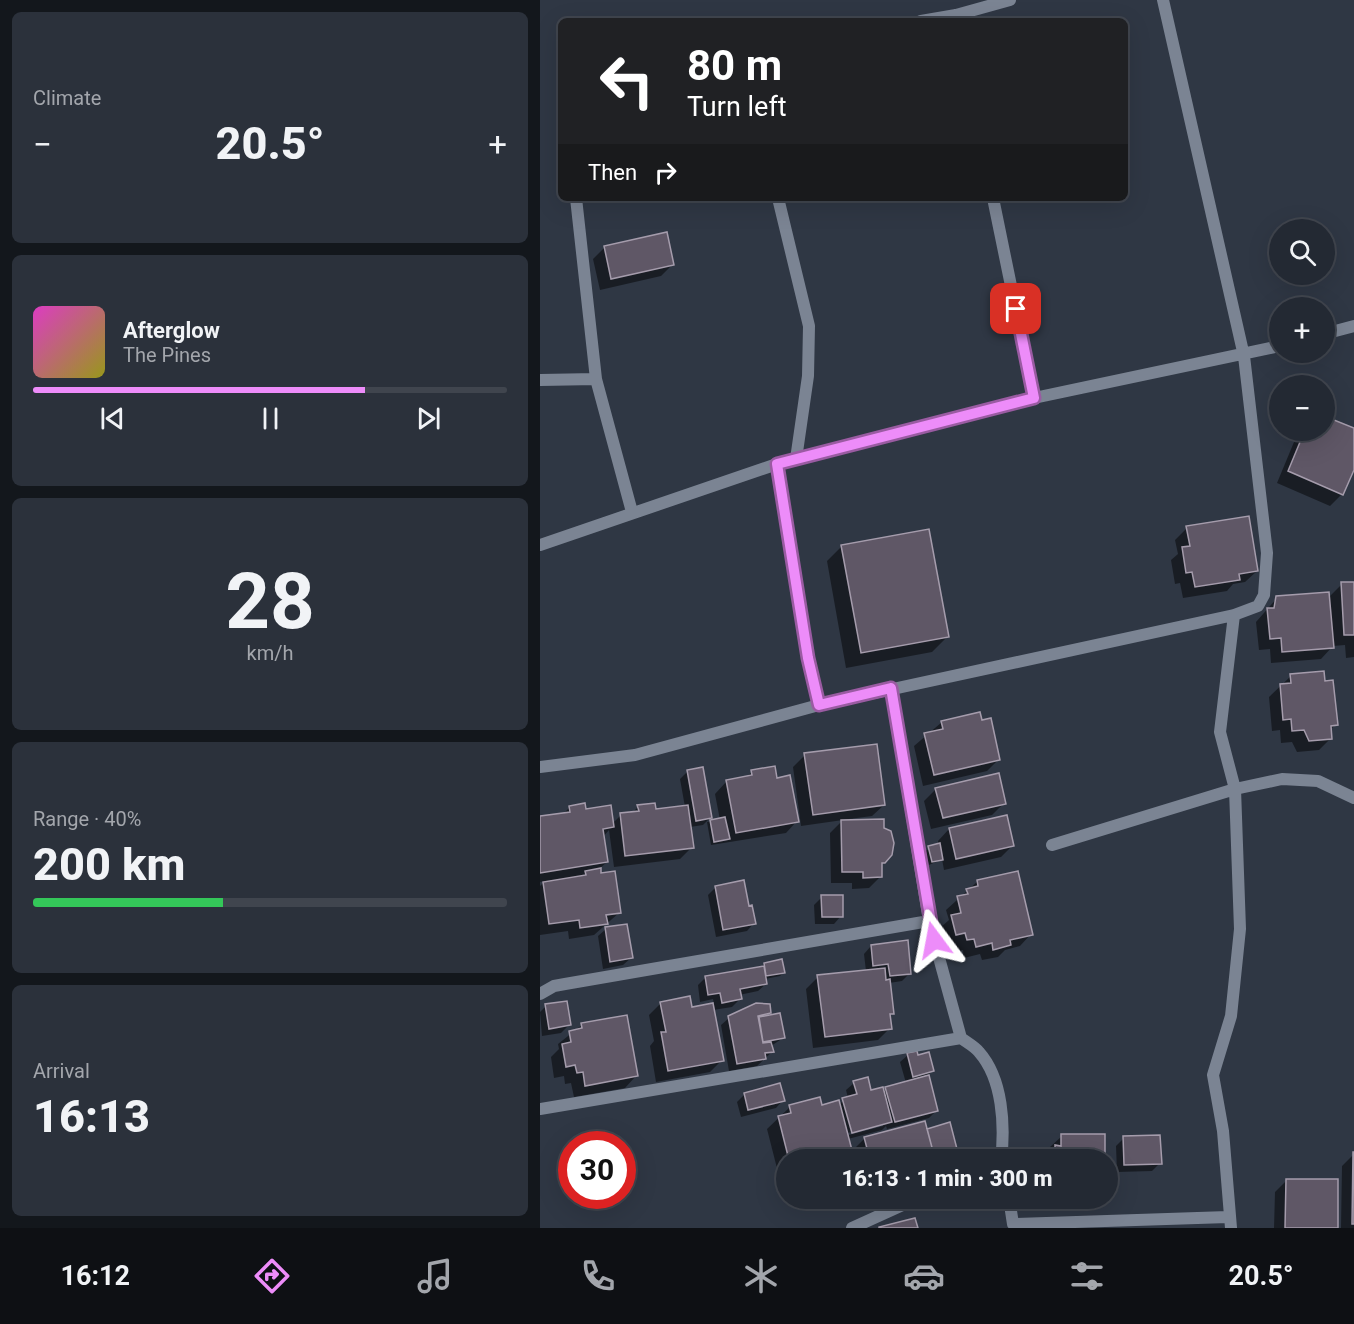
<!DOCTYPE html>
<html lang="en">
<head>
<meta charset="utf-8">
<style>
	:root { --surface:#232933; --page:#2b313b; --text:#f1f3f6; --muted:#a3a6ac; --line:#40454e; --accent:#ed8cf9 }
	body { margin:0; font-family:Roboto,sans-serif; background:var(--page); color:var(--text); height:100vh; display:flex; flex-direction:column; font-size:22px; white-space:nowrap }
	* { box-sizing:border-box; margin:0 }
	p { font-size:20px; color:var(--muted) }
	.icon { flex:none; width:33px; height:33px; fill:none; stroke:currentColor; stroke-width:2; stroke-linecap:round; stroke-linejoin:round }
	.map { position:relative; flex:1; overflow:hidden }
	.drawer { display:flex; flex-direction:column; gap:12px; padding:12px; background:#13171c; width:540px }
	.drawer>* { flex:none }
	.banner { position:absolute; left:18px; top:18px; width:570px; height:183px; border-radius:9px; box-shadow:0 6px 24px #0002,0 0 0 2px var(--line); background:#202124; color:#fff; overflow:hidden }
	.fabs { position:absolute; left:729px; top:219px; display:grid; gap:12px }
	.fabs a { display:grid; place-items:center; width:66px; height:66px; border-radius:50%; background:var(--surface); box-shadow:0 6px 24px #0002,0 0 0 2px var(--line); font-size:30px }
	.speed { position:absolute; left:18px; top:1131px; display:flex; gap:12px; font-size:30px; font-weight:700; text-align:center }
	.speed>* { display:grid; place-content:center; width:78px; height:78px; border-radius:50%; background:var(--surface); box-shadow:0 6px 24px #0002,0 0 0 2px var(--line); line-height:1 }
	.speed .limit { border:9px solid #d22; background:#fff; color:#111 }
	.pin { position:absolute; display:grid; place-items:center; width:51px; height:51px; color:#fff; margin:-26px; border-radius:12px; box-shadow:0 3px 9px #0006 }
	.me { position:absolute; width:66px; margin:-33px; rotate:347deg; stroke-linejoin:round; filter:drop-shadow(0 0 4px #0008) }
	.turn { display:flex; align-items:center; gap:21px; height:126px; padding:0 30px; font-size:27px }
	.turn .icon { width:78px; height:78px; stroke-width:2.5 }
	.turn b { display:block; font-size:42px; line-height:51px }
	.then { display:flex; align-items:center; height:57px; padding:0 30px; background:#0003; gap:12px; font-size:22px }
	.big { font-size:45px; font-weight:800; line-height:1.1 }
	.drawer .card { flex:1; display:flex; flex-direction:column; justify-content:center; gap:9px; min-width:0; padding:0 21px; border-radius:9px; background:var(--page) }
	.drawer .dial { align-items:center; gap:0 }
	.dial b { font-size:78px; line-height:1 }
	.song { display:flex; align-items:center; gap:18px }
	.cover { width:72px; height:72px; border-radius:9px; background:linear-gradient(135deg,hsl(310 70% 55%),hsl(60 70% 35%)) }
	.played { height:6px; border-radius:3px; background:linear-gradient(90deg,var(--accent) 70%,var(--line) 70%) }
	.keys { display:flex; justify-content:space-around; direction:ltr }
	.heat { display:flex; justify-content:space-between; align-items:center; font-size:33px; direction:ltr }
	.charge { height:9px; border-radius:4px; background:linear-gradient(90deg,#34c759 40%,var(--line) 0) }
	.trip { position:absolute; left:236px; top:1149px; width:342px; height:60px; border-radius:30px; background:var(--surface); box-shadow:0 6px 24px #0002,0 0 0 2px var(--line); font-weight:800; line-height:60px; text-align:center }
	.tabs { display:flex; height:96px; justify-content:space-around; align-items:center; background:#0e1014; color:var(--muted) }
	.tabs .icon { width:42px; height:42px }
	.tabs .on { color:var(--accent) }
	.tabs b { font-size:27px; color:var(--text) }
	main { display:flex; flex:1; min-height:0 }
	.map>svg:first-child { display:block }
</style>
</head>
<body>
<main>
<section class="drawer">
<div class="card"><p>Climate</p>
<div class="heat"><a>−</a><b class="big">20.5°</b><a>+</a></div>
</div>
<div class="card">
<div class="song"><i class="cover"></i><div><b>Afterglow</b><p>The Pines</p></div></div>
<div class="played"></div>
<div class="keys"><svg class="icon" aria-label="previous" viewBox="0 0 24 24"><path d="M18 5L8 12l10 7zM5 5v14"/></svg><svg class="icon" aria-label="pause" viewBox="0 0 24 24"><path d="M8 5v14M16 5v14"/></svg><svg class="icon" aria-label="next" viewBox="0 0 24 24"><path d="M6 5l10 7-10 7zM19 5v14"/></svg></div>
</div>
<div class="card dial"><b>28</b><p>km/h</p></div>
<div class="card"><p>Range · 40%</p><b class="big">200 km</b><div class="charge"></div></div>
<div class="card"><p>Arrival</p><b class="big">16:13</b></div>
</section>
<div class="map">
<svg width="814" height="1228" viewBox="0 0 814 1228">
	<rect width="100%" height="100%" fill="#2f3744"/>
	<!-- shadow -->
	<path fill="#0007" fill-rule="evenodd" d="M65,247L133,264L121,276L60,290L53,259Z
		M759,430H814V466L802,494L790,506L737,483Z
		M647,528L717,571L705,582L693,584L687,591L643,598L640,583L635,584L631,560L638,554L635,540Z
		M302,546L407,637L392,652L306,668L287,561Z
		M814,583V657L806,658L805,645L793,646L781,659L731,663L730,649L719,650L716,622L737,598H788L802,584Z
		M751,676L784,682L796,724L790,730L791,738L779,750L757,752L752,742L741,743L740,730L732,731L729,697Z
		M441,721L459,759L447,771L383,786L374,746L402,722Z
		M265,755L344,805L332,816L309,819L344,862L340,866V877L329,888L312,889V883H291L290,833L303,820L261,826L253,767Z
		M147,772L171,817L163,825L150,827L152,847L140,859L74,867L69,830L63,837L67,862L59,869L80,912L54,935L29,939L28,931L0,935V886L5,881L0,882V818L23,814L30,807L45,811L72,824L81,815L91,814L98,807L115,811L145,807L140,779Z
		M212,772L236,779L257,821L246,833L171,845L167,822L180,820L175,794L186,782L205,778Z
		M396,789L464,803L452,815L391,829L384,801Z
		M466,816L473,845L461,857L404,870L402,859L389,865L385,851L398,845V841L409,829Z
		M438,881L491,934L480,946L465,950L458,957L442,960L440,954L424,958L423,950L416,951L414,943L404,946L400,928L409,920L406,910Z
		M176,887L208,908L214,923L207,931L176,937L168,895Z
		M282,897L301,916L294,924H275L274,905Z
		M66,929L91,958L83,965L63,969L58,936Z
		M331,946L370,973L362,981L349,983L353,1013L349,1017L350,1028L338,1040L273,1048L266,989L278,977L326,971L324,954Z
		M224,964L243,973L240,976L225,979L226,984L218,991L199,995L200,999L192,1007L173,1010L182,1060L170,1072L116,1082L110,1046L114,1041L109,1015L121,1003L151,1008L174,1004L173,999L160,1002L158,985L165,978L220,968Z
		M6,1006L29,1025L21,1033L2,1036L0,1012Z
		M230,1012L224,1017L243,1038L231,1046L232,1052L217,1066L189,1071L181,1025L189,1018Z
		M42,1025L96,1076L85,1088L34,1097L31,1083L25,1084L24,1076L14,1078L11,1057L19,1049L18,1044Z
		M368,1055L377,1057L392,1071L387,1076L397,1110L389,1118L347,1129L346,1126L342,1130L308,1139L311,1152L325,1138L386,1131L415,1148L408,1156L394,1160H316L315,1155L310,1160H246V1183L241,1184L227,1129L250,1107L299,1104L308,1098L306,1090L314,1083L330,1092H342L346,1088L366,1083L360,1062ZM343,1123V1126L305,1136L304,1134Z
		M205,1094L243,1100L236,1108L201,1117L197,1102Z
		M522,1136L563,1160H500L510,1152V1147Z
		M584,1138L620,1163L612,1171L577,1172L576,1146Z
		M814,1154V1228H801L802,1166Z
		M746,1181L796,1228H734L735,1192Z
		M279,1198H318L282,1208Z"/>
	<!-- building -->
	<path fill="#5f5766" stroke="#a59cac" stroke-width="1.5" d="M127,232L134,265L71,279L64,246Z
		M784,416L814,428V470L803,495L748,471L765,430H784Z
		M709,516L718,571L699,574L700,580L655,587L652,572L646,573L642,547L650,546L646,526Z
		M389,529L409,637L321,653L301,545Z
		M801,582H814V635H804Z
		M789,592L794,648L742,652L741,638L730,639L727,608H734L736,596Z
		M784,671L785,681L793,680L798,725L791,726L792,739L769,741L764,730L752,731L751,719L743,720L740,684L751,683L750,674Z
		M440,712L442,720L451,718L460,760L394,775L384,733L403,729L401,721Z
		M337,744L345,805L273,815L264,753Z
		M235,766L237,778L250,775L259,822L196,833L186,780L212,775L211,770Z
		M163,767L172,818L156,821L147,770Z
		M459,773L466,804L403,818L395,788Z
		M45,803L46,809L71,805L74,827L63,829L68,862L0,873V816L30,812L29,806Z
		M115,803L116,809L148,805L154,848L85,856L80,813L99,811L97,805Z
		M467,815L474,846L416,859L409,828Z
		M185,817L190,839L174,842L170,820Z
		M344,819V828L351,831L354,843L352,855L345,863H342V877L323,878V872H302L301,820Z
		M400,843L403,860L392,862L388,846Z
		M61,868V873L75,871L81,913L66,915L68,924L40,928L39,920L9,924L3,882L46,875L45,871Z
		M478,871L493,935L470,940L471,945L453,950L452,943L436,947L434,939L427,940L425,933L416,935L411,915L421,913L417,896L428,894L426,889L438,886L437,880Z
		M204,880L209,906L212,905L216,924L183,930L175,886Z
		M281,895H303V917H282Z
		M87,924L93,958L70,962L65,927Z
		M368,940L371,974L350,976L348,964L333,966L331,945Z
		M242,959L245,973L226,976L224,963Z
		M224,966L227,984L200,989L202,999L182,1003L180,993L168,995L165,976Z
		M345,968L346,980L350,979L354,1014H350L352,1029L285,1037L277,975Z
		M150,996L152,1007L173,1003L184,1061L128,1071L121,1032H126L120,1002Z
		M27,1001L31,1025L9,1029L5,1004Z
		M216,1003L230,1004L231,1013L218,1016L223,1043L231,1042L234,1052L225,1053L226,1059L197,1064L188,1016Z
		M240,1013L245,1038L223,1042L219,1017Z
		M87,1015L98,1076L45,1086L43,1072L37,1073L35,1065L26,1067L22,1044L31,1042L29,1031L42,1028L41,1023Z
		M377,1051L378,1055L389,1052L394,1071L373,1077L367,1053Z
		M389,1075L398,1111L355,1122L345,1087Z
		M328,1077L331,1090L343,1087L352,1122L312,1133L302,1098L317,1094L313,1081Z
		M240,1083L245,1101L208,1110L204,1093Z
		M280,1097L282,1105L299,1100L314,1158L249,1160L238,1116L251,1113L249,1105Z
		M385,1121L394,1155L376,1160H330L324,1137Z
		M410,1122L417,1149L394,1155L387,1129Z
		M521,1134H565V1160H504V1153H515V1145L521,1146Z
		M620,1135L622,1164L584,1165L583,1136Z
		M813,1152H814V1224H812Z
		M746,1179H798V1228H745Z
		M375,1218L378,1228H339V1227Z"/>
	<g fill="none" stroke-linecap="round" stroke-linejoin="round">
		<!-- minor -->
		<path stroke="#7b8493" stroke-width="12" d="M381,21L416,15L470,0
			M36,198L56,379
			M238,198L269,326L268,376L256,459
			M453,198L494,398
			M784,334L814,326
			M0,380L56,379L92,512
			M237,464L268,658L279,705
			M0,545L237,464L494,398L740,346
			M0,767L95,755L279,705L694,615L718,606L724,595L727,553L704,356L623,0
			M512,845L695,789L742,779L778,781L814,798
			M0,994L14,986L25,984L389,921
			M421,1038C426,1042 434,1046 439,1052C463,1079 465,1126 461,1160
			M0,1109L421,1038L389,921L351,688
			M469,1198L473,1224L688,1217
			M312,1228L378,1198
			M691,1228L683,1131L673,1075L691,1016L700,929L695,789L680,732L694,615"/>
	</g>
	<g fill="none" stroke-linecap="round" stroke-linejoin="round">
		<!-- route casing -->
		<g stroke="#9a5ba2" stroke-width="15">
			<path id="route" d="M394,940L351,688L279,705L268,658L237,464L494,398L476,309"/>
		</g>
		<!-- route -->
		<use href="#route" stroke="#ed8cf9" stroke-width="10"/>
	</g>
</svg>
<div class="fabs">
<a><svg class="icon" aria-label="search" viewBox="0 0 24 24"><circle cx="10" cy="10" r="6"/><path d="M15 15l6 6"/></svg></a>
<a>+</a>
<a>−</a>
</div>
<div class="speed"><div class="limit">30</div></div>
<div class="pin" style="left:476px;top:309px;background:#d93025"><svg class="icon" aria-label="arrive" viewBox="0 0 24 24"><path d="M6 21V4h12l-3 4 3 4H6"/></svg></div>
<svg class="me" style="left:394px;top:940px" viewBox="-20 -20 40 40"><path d="M0-17L14 15 0 8-14 15z" fill="#ed8cf9" stroke="#fff" stroke-width="4"/></svg>
<div class="trip">16:13 · 1 min · 300 m</div>
<div class="banner">
<div class="turn"><svg class="icon" aria-label="left" viewBox="0 0 24 24"><path d="M17 20v-9H6M10 6l-5 5 5 5"/></svg><div><b>80 m</b>Turn left</div></div>
<div class="then">Then<svg class="icon" aria-label="right" viewBox="0 0 24 24"><path d="M7 20v-9h11M14 6l5 5-5 5"/></svg></div>
</div>
</div>
</main>
<nav class="tabs">
<b>16:12</b>
<svg class="icon on" aria-label="directions" viewBox="0 0 24 24"><path d="M12 3l9 9-9 9-9-9zM9 14v-3h6M13 9l2 2-2 2"/></svg>
<svg class="icon" aria-label="music" viewBox="0 0 24 24"><path d="M9 18V5l10-2v13"/><circle cx="6" cy="18" r="3"/><circle cx="16" cy="16" r="3"/></svg>
<svg class="icon" aria-label="phone" viewBox="0 0 24 24"><path d="M5 4h4l2 5-3 2q2 4 5 5l2-3 5 2v4C11 20 4 13 5 4z"/></svg>
<svg class="icon" aria-label="climate" viewBox="0 0 24 24"><path d="M12 3v18M4 7l16 10M4 17L20 7"/></svg>
<svg class="icon" aria-label="car" viewBox="0 0 24 24"><path d="M5 17H2v-5l4-1 3-4h7l3 4 3 1v5h-3M9 17h6M6 11h13"/><circle cx="7" cy="17" r="2"/><circle cx="17" cy="17" r="2"/></svg>
<svg class="icon" aria-label="filters" viewBox="0 0 24 24"><path d="M4 7h16M4 17h16"/><circle cx="9" cy="7" r="2"/><circle cx="15" cy="17" r="2"/></svg>
<b>20.5°</b>
</nav>
</body>
</html>
